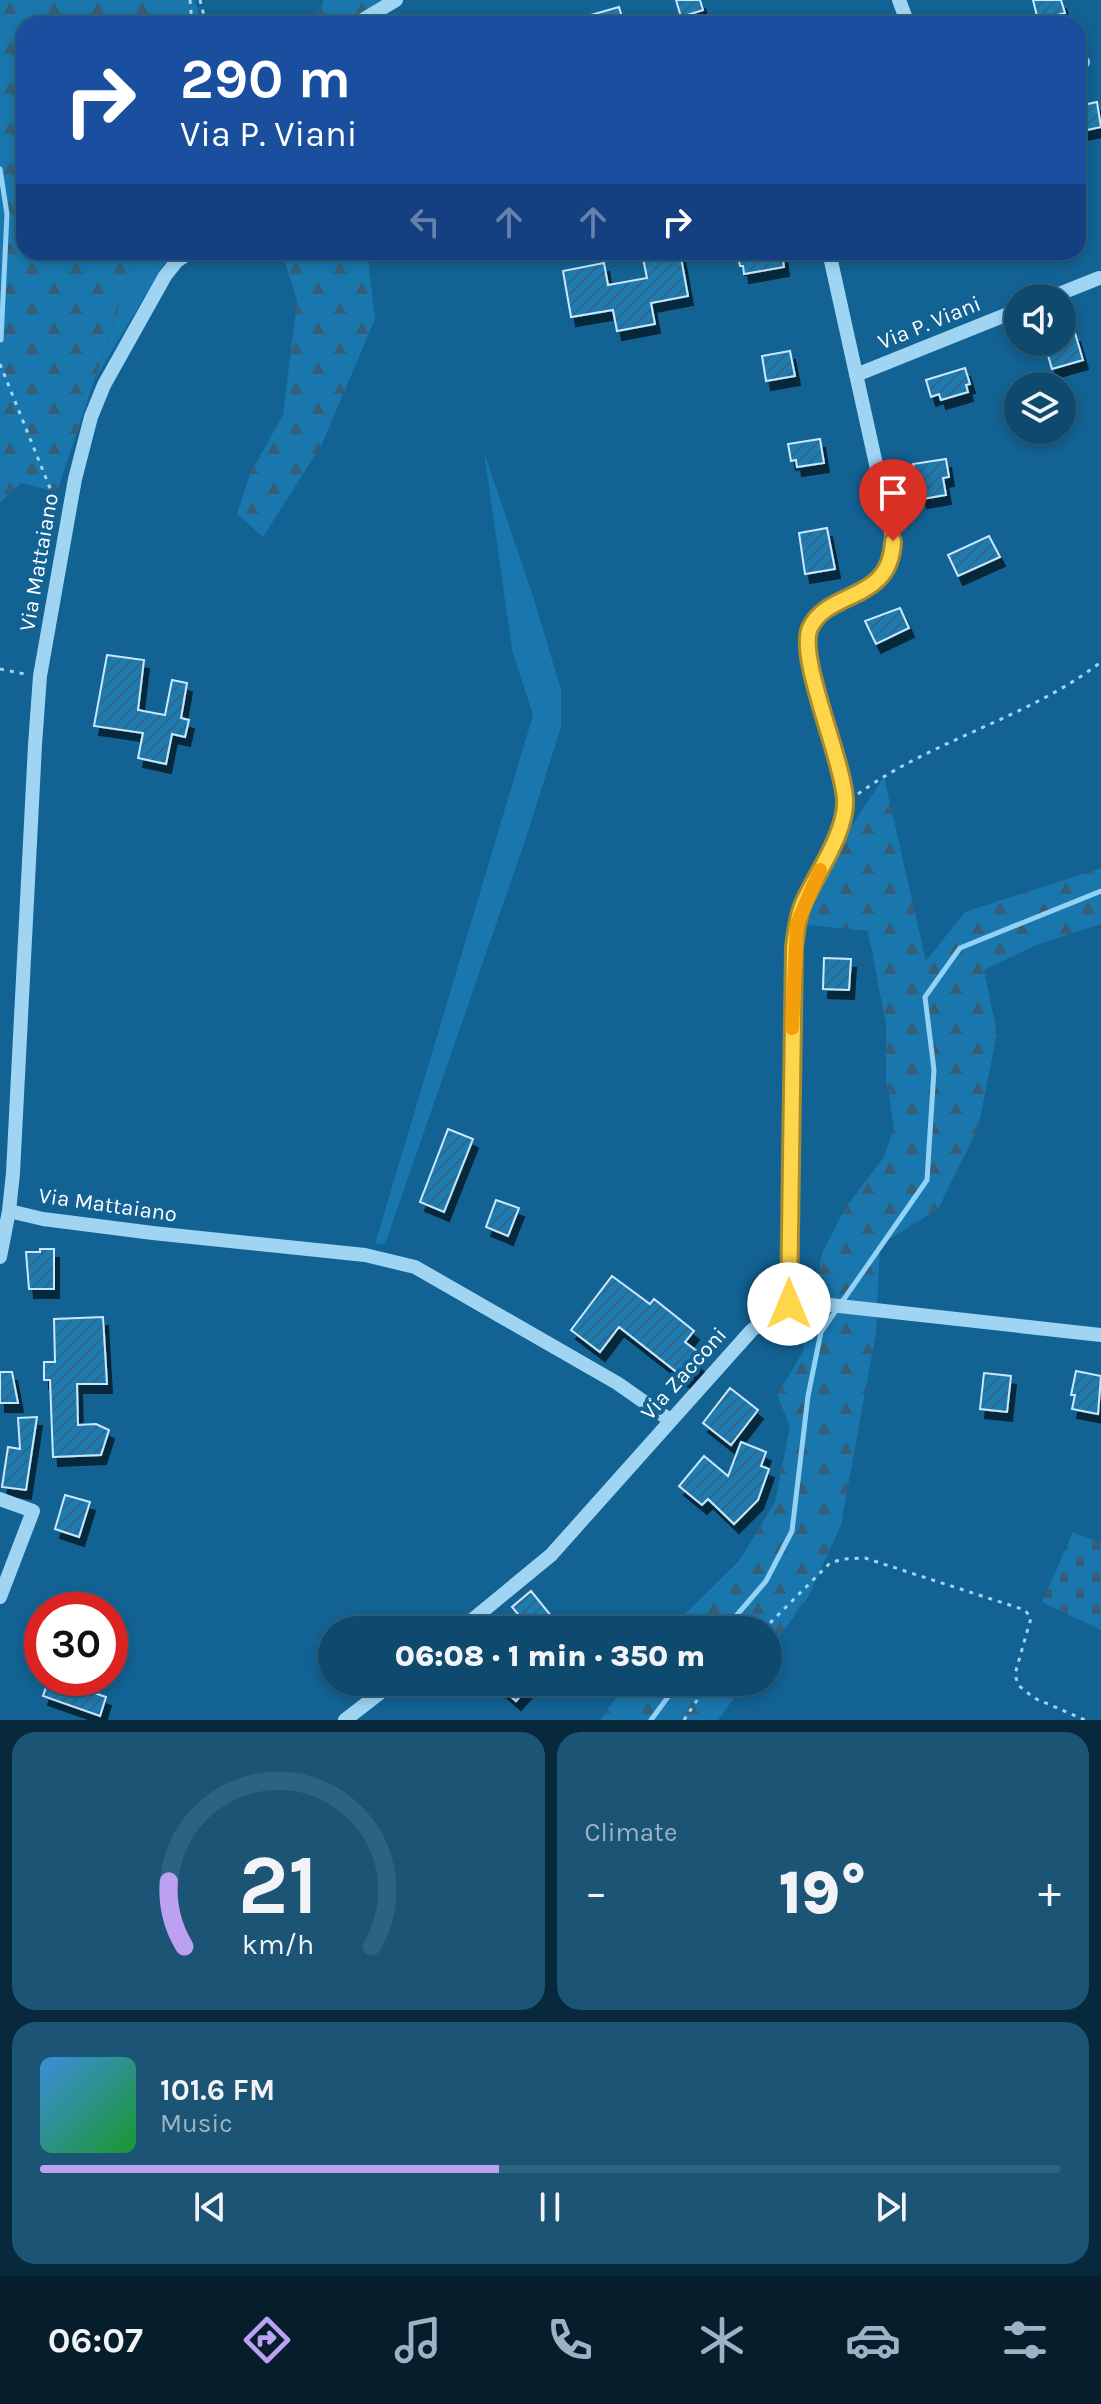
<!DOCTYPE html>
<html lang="en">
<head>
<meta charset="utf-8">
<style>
	:root { --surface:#0e4a6e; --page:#1c5476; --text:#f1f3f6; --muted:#9bb3c2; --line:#2e6281; --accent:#bca0f2 }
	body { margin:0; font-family:Karla,sans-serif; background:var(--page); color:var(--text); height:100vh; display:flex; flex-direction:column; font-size:30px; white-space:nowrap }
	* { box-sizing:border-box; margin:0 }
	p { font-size:26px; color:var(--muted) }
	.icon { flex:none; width:44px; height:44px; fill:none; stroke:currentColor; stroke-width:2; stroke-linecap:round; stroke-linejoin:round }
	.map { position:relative; height:1720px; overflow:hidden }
	.side { display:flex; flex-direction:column; gap:12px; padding:12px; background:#08293c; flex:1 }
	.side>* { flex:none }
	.banner { position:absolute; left:16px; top:16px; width:1070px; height:244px; border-radius:24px; box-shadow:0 4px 12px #0003,0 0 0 2px var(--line); background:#1a4fa0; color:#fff; overflow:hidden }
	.tools { position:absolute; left:1004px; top:284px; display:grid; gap:16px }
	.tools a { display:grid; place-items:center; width:72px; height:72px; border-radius:50%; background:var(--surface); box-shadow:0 4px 12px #0003,0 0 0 2px var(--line); font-size:40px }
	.speed { position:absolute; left:24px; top:1592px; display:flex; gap:16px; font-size:40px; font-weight:700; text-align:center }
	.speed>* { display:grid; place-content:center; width:104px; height:104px; border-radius:50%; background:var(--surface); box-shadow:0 4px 12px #0003,0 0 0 2px var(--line); line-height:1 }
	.speed .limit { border:12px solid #d22; background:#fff; color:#111 }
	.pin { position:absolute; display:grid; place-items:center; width:68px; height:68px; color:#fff; margin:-82px -34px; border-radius:50% 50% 50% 0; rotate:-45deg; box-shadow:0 0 8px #0007 }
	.pin .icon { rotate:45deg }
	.me { position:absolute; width:88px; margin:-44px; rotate:0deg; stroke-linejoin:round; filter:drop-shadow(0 0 6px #0008) }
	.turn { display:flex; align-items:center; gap:28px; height:168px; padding:0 32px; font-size:36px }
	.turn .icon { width:104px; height:104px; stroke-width:2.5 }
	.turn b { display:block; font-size:56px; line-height:68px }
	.lanes { display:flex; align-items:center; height:76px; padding:0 32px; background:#0003; justify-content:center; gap:40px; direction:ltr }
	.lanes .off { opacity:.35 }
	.big { font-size:60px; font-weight:800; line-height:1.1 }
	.side .widget { flex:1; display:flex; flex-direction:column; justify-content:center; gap:12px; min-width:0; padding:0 28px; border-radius:24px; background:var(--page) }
	.side .dial { align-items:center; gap:0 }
	.dial svg { height:208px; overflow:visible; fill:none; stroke:var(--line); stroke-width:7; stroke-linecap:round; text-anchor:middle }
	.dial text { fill:var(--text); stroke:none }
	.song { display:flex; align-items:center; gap:24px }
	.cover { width:96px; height:96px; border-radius:12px; background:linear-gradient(135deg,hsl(210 70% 55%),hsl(130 70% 35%)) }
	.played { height:8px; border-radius:4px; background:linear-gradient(90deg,var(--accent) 45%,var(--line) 45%) }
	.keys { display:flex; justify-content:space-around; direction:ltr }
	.heat { display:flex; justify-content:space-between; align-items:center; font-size:44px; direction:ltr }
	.side .tiles { flex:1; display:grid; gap:12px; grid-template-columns:1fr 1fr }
	.widget:last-child { grid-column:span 2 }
	.trip { position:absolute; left:318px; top:1616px; width:464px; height:80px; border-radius:40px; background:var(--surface); box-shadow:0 4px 12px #0003,0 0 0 2px var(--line); font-weight:800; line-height:80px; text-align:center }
	.tabs { display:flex; height:128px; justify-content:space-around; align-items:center; background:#061e2c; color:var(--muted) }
	.tabs .icon { width:56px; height:56px }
	.tabs .selected { color:var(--accent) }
	.tabs b { font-size:36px; color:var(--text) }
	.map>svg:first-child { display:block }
</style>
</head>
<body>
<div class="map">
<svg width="1101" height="1720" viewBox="0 0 1101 1720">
	<defs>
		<pattern id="forest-firs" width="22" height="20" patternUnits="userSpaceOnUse" patternTransform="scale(2)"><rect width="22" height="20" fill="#1977ad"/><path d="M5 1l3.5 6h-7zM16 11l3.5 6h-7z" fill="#355f78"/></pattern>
		<pattern id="cemetery-stones" width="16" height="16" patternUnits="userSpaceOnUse" patternTransform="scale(2)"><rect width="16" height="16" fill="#1977ad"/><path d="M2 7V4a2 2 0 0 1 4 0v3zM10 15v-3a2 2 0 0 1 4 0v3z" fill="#355f78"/></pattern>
		<pattern id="building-hatch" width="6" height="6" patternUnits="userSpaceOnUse" patternTransform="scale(2)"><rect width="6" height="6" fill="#1f7cb2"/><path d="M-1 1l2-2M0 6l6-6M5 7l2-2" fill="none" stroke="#336684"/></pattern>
		<filter id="shadow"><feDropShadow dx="5" dy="9" stdDeviation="0" flood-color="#0009"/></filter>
	</defs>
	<rect width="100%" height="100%" fill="#126293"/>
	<!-- green -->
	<path fill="#1977ad" d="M166,0H195L201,24H163Z
		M137,252H181L165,263L95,379Z
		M484,452L534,599L561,690V727L524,844L385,1244H375L533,715L512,650Z"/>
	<!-- forest -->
	<path fill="url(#forest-firs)" d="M0,0H166L163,24H24V252H137L57,492L21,483L0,502Z
		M323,0H390L349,24H309L322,6Z
		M282,252H367L375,319L322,444L263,537L237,514L250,474L283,415L297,301Z
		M884,777L926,961L965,912L1101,868V924L1036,945L984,970L997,1033L978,1128L938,1209L880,1245L876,1332L841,1525L808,1597L768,1652V1630H669L739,1561L775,1502L790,1426L777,1395L803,1352L806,1325L813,1311L822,1253L845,1208L884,1157L894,1127L886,1078V1025L868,931L797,924L812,885Z
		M627,1682H746L718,1720H600Z"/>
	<!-- cemetery -->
	<path fill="url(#cemetery-stones)" d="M1073,1532L1101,1543V1630L1042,1602Z"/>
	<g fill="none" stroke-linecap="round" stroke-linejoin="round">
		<!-- stream -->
		<path stroke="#91d2f6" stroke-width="5" d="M0,169L7,214L1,340
			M724,1630L766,1581L792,1531L808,1396L821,1332L927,1180L934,1070L925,997L960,948L1101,891
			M651,1720L679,1682"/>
	</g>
	<!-- building -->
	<path fill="url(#building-hatch)" stroke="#c7e9fd" stroke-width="2" filter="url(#shadow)" d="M676,0H700L703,10L681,17Z
		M1033,0H1061L1065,13L1038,20Z
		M619,7L624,24H573V20Z
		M1097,102L1101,127L1078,132V106Z
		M680,252L688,296L651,303L655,324L617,331L613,310L571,317L563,271L604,263L608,285L647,278L643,258Z
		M737,252H782L784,267L744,274L743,266H740Z
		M1075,333L1083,360L1052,369L1044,342H1062V337Z
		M790,351L795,376L766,381L762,356Z
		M965,368L970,384L966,385L968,392L941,400L939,394L931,397L926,380Z
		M820,439L824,463L797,467L796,460L791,461L788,444Z
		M946,459L949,477L943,478L946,495L922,499L913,464Z
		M827,528L835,569L805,574L799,533Z
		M989,536L1000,557L958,576L948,555Z
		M900,608L909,628L876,644L865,621Z
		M107,655L144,660L138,710L165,715L172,680L187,683L181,718L189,720L185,737L172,734L166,764L138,758L143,733L94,726Z
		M824,958L851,959L849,990L823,989Z
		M448,1129L473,1139L444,1212L420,1202Z
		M496,1200L519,1208L508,1236L486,1227Z
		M40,1249H54V1289H29L26,1252H40Z
		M612,1276L650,1304L654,1299L694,1331L685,1342L698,1352L693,1358L701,1365L688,1381L619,1327L600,1352L571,1330Z
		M103,1317L107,1384H77L78,1425L96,1424L109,1430L101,1455L53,1457L50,1380H44V1362H55L54,1319Z
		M1076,1371L1101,1376L1098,1414L1072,1409L1075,1395H1071Z
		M0,1372H12L18,1403H0Z
		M984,1373L1011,1376L1007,1412L980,1409Z
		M730,1388L758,1410L731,1445L703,1423Z
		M37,1417L26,1490L2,1487L8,1447L20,1449L18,1418Z
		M741,1442L766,1452L761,1466L769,1469L758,1500L734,1524L708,1499L702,1505L679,1486L704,1456L728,1476Z
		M65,1495L90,1502L79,1537L55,1529Z
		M531,1591L557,1623L548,1630H531L512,1607Z
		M49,1678L106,1697L100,1716L43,1696Z
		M494,1682H533L516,1701Z"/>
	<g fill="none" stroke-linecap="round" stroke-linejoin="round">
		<!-- path -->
		<path stroke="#9fd4f3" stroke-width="3" stroke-dasharray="4 6" stroke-linecap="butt" d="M190,0L192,24
			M200,0L206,24
			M0,364L56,503
			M0,669L25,674
			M858,794C933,739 1027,719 1101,662
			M763,1630L830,1563L843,1559L865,1558L1025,1610L1031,1618L1015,1674L1018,1685L1034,1698L1085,1720
			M684,1720L709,1682"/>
		<!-- minor -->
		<path stroke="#9fd4f3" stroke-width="14" d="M899,0L908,24
			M356,24L396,0
			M1078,63L1083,62
			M1049,298L1099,278
			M856,375L1018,310
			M9,1211L43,1219L153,1233L365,1255L415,1267L617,1383L670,1420
			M0,1257L9,1211L13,1173L35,745L40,676L75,479L91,417L104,385L165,276L177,261L190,252
			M789,1304L794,947C796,933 797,919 802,906C815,874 847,833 845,799C843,759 797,658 810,628C828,589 891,602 893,541L829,252
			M0,1499L33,1511L0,1597
			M460,1630L551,1555L751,1331L778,1308L803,1302L1101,1335
			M345,1720L394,1682"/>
	</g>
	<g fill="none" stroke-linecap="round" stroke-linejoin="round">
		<!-- route casing -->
		<g stroke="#a68a30" stroke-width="20">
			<path id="route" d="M789,1304L794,947C796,933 797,919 802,906C815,875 847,833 845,799C843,760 797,657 810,628C828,589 891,603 893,541"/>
		</g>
		<!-- route -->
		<use href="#route" stroke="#ffd54a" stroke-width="14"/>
		<!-- slow -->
		<path stroke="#f59e0b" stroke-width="14" d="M792,1028L797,924L820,870"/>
	</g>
	<g text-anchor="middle" stroke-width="8" stroke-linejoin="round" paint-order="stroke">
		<!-- street labels -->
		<g font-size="22" fill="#fff" stroke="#126293">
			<text transform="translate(929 322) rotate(-22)" y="8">Via P. Viani</text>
			<text transform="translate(38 562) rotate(-80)" y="8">Via Mattaiano</text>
			<text transform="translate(108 1204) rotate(8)" y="8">Via Mattaiano</text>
			<text transform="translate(683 1373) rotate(-48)" y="8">Via Zacconi</text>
		</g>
	</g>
</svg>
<div class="tools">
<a><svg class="icon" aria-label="sound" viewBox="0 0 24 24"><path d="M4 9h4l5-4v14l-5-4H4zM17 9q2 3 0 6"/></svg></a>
<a><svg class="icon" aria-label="layers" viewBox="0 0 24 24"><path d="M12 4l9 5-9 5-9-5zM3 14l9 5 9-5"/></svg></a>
</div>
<div class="speed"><div class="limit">30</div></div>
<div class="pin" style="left:893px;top:541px;background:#d93025"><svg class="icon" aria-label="arrive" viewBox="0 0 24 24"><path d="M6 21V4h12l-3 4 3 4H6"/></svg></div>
<svg class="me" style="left:789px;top:1304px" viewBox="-20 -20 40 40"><circle r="19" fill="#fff"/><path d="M0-13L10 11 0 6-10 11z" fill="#ffd54a"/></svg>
<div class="trip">06:08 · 1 min · 350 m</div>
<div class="banner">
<div class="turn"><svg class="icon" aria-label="right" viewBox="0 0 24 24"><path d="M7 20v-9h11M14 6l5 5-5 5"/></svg><div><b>290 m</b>Via P. Viani</div></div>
<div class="lanes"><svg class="icon off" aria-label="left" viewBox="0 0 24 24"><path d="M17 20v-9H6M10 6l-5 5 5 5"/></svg><svg class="icon off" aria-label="ahead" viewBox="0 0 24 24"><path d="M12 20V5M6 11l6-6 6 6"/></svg><svg class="icon off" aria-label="ahead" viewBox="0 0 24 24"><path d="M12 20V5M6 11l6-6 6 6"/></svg><svg class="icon" aria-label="right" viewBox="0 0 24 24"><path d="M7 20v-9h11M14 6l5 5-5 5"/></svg></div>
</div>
</div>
<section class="side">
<div class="tiles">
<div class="widget dial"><svg viewBox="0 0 100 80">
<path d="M14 69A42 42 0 1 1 86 69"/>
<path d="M14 69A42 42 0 0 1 8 44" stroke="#bca0f2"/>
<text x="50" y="56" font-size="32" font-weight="700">21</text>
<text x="50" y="72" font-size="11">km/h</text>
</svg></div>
<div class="widget"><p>Climate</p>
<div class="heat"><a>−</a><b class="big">19°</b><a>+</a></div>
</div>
<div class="widget">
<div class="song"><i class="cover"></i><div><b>101.6 FM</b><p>Music</p></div></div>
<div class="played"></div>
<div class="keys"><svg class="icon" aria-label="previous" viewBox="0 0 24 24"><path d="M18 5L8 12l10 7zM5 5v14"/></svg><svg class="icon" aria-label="pause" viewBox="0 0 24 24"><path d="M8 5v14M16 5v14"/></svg><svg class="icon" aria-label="next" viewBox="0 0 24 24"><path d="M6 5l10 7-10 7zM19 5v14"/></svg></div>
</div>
</div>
</section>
<nav class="tabs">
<b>06:07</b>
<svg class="icon selected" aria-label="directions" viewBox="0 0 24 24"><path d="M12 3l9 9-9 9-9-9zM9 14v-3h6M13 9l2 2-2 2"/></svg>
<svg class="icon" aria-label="music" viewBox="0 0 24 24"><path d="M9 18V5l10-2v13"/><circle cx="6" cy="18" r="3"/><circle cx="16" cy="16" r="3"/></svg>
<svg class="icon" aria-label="phone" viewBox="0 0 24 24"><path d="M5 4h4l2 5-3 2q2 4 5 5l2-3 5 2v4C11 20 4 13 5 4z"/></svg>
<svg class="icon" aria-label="climate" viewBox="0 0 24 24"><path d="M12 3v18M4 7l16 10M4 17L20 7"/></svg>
<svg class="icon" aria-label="car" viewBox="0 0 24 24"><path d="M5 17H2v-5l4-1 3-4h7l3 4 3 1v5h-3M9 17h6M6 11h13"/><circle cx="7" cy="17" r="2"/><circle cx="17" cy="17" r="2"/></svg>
<svg class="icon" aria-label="filters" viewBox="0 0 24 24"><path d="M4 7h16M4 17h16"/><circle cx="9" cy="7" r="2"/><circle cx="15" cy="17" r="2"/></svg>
</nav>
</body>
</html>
